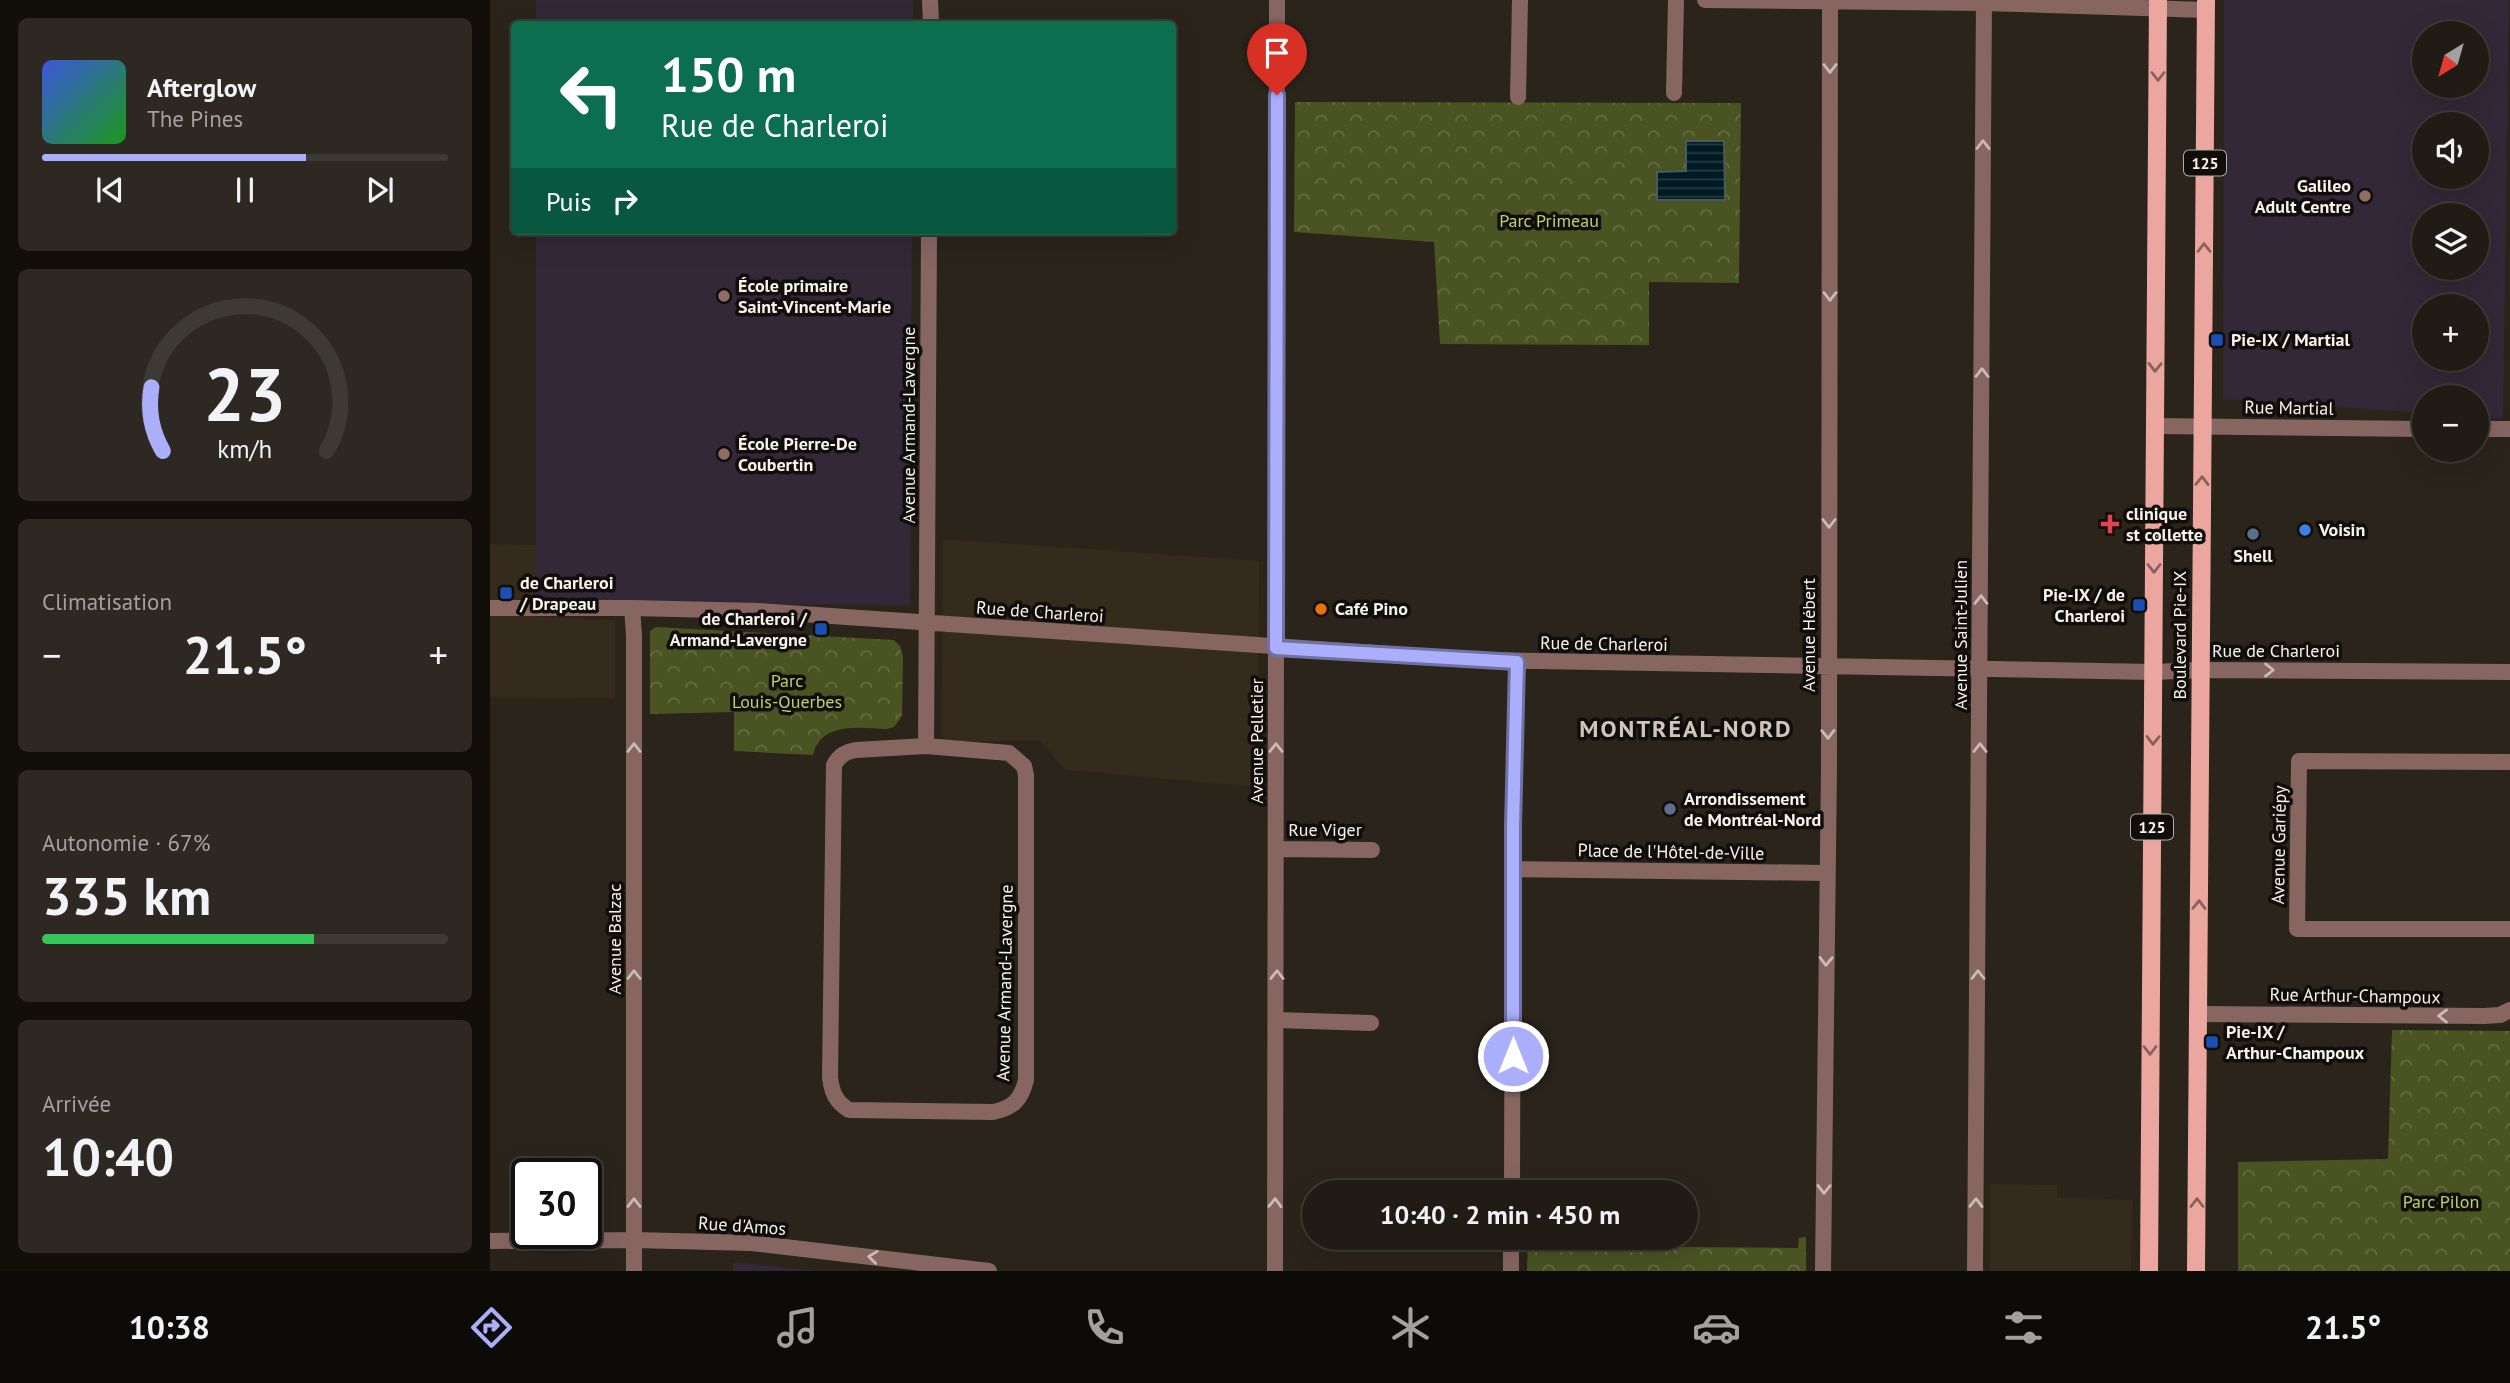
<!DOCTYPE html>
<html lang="fr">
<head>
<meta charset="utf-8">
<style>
	:root { --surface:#201b14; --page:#2d2822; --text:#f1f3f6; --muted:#a2a1a0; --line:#3d3934; --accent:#abaffb }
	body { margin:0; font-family:"PT Sans",sans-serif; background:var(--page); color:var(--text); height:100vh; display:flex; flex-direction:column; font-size:26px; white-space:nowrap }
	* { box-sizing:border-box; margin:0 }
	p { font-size:23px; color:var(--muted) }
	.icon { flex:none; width:38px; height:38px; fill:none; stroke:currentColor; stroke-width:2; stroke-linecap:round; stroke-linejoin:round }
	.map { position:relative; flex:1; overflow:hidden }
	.sheet { display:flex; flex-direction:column; gap:18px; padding:18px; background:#120f0b; width:490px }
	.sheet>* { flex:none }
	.top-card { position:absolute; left:21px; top:21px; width:665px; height:214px; border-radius:7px; box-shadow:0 7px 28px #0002,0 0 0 2px var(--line); background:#0b6e4f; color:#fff; overflow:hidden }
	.needle { width:46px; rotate:217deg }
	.controls { position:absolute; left:1922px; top:21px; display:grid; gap:14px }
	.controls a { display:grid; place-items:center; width:77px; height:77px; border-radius:50%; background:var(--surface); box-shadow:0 7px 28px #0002,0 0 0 2px var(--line); font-size:35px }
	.speed { position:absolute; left:21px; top:1158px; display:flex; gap:14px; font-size:35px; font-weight:700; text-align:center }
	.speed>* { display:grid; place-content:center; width:91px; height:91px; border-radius:50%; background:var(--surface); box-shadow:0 7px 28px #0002,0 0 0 2px var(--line); line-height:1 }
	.speed .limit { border:4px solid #111; border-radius:10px; background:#fff; color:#111 }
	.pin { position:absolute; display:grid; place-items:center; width:60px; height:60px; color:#fff; margin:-72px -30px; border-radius:50% 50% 50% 0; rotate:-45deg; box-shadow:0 0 7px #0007 }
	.pin .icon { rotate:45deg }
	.me { position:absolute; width:77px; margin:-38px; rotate:0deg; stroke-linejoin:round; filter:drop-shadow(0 0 5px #0008) }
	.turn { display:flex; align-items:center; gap:24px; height:147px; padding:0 35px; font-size:32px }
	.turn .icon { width:91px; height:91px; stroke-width:2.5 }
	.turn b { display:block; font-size:49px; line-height:60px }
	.then { display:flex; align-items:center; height:66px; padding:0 35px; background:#0003; gap:14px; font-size:26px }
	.big { font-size:52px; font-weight:800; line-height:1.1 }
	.sheet .widget { flex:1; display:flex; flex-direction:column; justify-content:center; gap:10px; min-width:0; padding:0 24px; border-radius:10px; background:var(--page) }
	.sheet .dial { align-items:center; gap:0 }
	.dial svg { height:182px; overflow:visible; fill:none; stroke:var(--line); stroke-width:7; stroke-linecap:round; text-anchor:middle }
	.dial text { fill:var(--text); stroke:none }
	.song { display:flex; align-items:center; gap:21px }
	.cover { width:84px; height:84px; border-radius:10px; background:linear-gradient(135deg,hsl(230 70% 55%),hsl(120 70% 35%)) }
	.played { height:7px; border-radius:4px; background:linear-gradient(90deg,var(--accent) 65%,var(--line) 65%) }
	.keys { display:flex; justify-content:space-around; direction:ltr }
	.heat { display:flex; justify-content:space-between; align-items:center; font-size:38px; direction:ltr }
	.charge { height:10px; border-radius:5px; background:linear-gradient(90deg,#34c759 67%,var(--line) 0) }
	.trip { position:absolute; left:812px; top:1180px; width:396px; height:70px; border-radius:35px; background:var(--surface); box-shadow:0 7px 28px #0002,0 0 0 2px var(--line); font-weight:800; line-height:70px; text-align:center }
	.tabs { display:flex; height:112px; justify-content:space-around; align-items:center; background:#0d0b08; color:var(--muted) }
	.tabs .icon { width:49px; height:49px }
	.tabs .active { color:var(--accent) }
	.tabs b { font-size:32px; color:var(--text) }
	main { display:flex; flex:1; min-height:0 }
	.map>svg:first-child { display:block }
</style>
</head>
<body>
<main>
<section class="sheet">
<div class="widget">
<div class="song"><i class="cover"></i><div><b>Afterglow</b><p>The Pines</p></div></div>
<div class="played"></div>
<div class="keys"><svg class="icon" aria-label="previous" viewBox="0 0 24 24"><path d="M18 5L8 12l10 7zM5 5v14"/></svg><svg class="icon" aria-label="pause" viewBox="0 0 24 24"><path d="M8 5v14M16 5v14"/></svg><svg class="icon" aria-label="next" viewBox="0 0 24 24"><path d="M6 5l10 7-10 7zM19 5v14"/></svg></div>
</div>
<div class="widget dial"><svg viewBox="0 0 100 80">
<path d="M14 69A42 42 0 1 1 86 69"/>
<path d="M14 69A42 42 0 0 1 9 41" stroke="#abaffb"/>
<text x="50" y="56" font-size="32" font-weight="700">23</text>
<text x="50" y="72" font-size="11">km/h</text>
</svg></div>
<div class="widget"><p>Climatisation</p>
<div class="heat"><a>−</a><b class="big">21.5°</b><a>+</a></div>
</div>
<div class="widget"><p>Autonomie · 67%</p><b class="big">335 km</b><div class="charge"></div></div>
<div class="widget"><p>Arrivée</p><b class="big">10:40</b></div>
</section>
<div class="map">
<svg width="2020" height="1271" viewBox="0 0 2020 1271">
	<defs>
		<pattern id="park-crowns" width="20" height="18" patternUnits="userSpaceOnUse" patternTransform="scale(1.75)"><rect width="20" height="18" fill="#4a5322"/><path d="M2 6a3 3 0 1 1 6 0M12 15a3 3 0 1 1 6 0" fill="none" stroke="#656c42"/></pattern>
		<pattern id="water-rules" width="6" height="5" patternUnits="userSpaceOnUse" patternTransform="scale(1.75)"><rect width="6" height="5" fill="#001a22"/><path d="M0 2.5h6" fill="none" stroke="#263c42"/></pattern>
	</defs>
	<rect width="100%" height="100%" fill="#2a241b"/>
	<!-- built -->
	<path fill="#352b1c" d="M453,539L769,561L768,787L576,770L550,741H452Z
		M0,544L46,545L47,617L125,620V698L0,697Z
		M1500,1184L1567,1185V1198L1643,1200L1641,1271H1500Z"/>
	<!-- education -->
	<path fill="#322837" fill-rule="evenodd" d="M46,0H423V24H46Z
		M1734,0H2019L2013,419L1986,417V397H1934V413L1733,399ZM1934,33H1986V86H1934ZM1934,124H1986V177H1934ZM1934,215H1986V268H1934ZM1934,306H1986V359H1934Z
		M46,231H422L420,605L46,603Z
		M243,1262L326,1271H243Z"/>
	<!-- park -->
	<path fill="url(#park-crowns)" d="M805,102L1251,103L1249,283L1159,282V345L950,344L944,242L804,232Z
		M166,627L404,640L410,646L413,657L412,716L404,727L397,729C371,728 331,721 323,755L244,751V712L160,714V631Z
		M1902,1030L2020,1031V1271H1748V1162L1898,1159Z
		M1038,1237H1048V1246L1308,1248L1309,1238L1316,1237V1271H1037Z"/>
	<!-- water -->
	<path fill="url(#water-rules)" stroke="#4a5b5f" stroke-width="2" d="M1196,141H1234L1235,200H1167V172L1196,171Z"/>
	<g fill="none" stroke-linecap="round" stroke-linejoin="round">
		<!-- minor -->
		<path stroke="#876662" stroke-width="16" d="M440,0L441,24
			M1215,0L1494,3L1716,10
			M1184,93L1186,0
			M1028,97L1030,0
			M1665,426L1934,429
			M1986,429H2020
			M0,608H142L269,611L987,660L1664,672L1711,670L2020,672
			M142,608L144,635V1271
			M436,746L519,753L534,766L536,775V1080C531,1100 523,1108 503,1112L359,1110C346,1102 342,1093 340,1078L344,765C350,755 355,752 366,750L436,746L439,231
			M2020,762L1809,761L1807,929H2020
			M787,849L882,850
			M1024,869L1337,873
			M1708,1014L1994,1016L2010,1015L2020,1010
			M787,1020L881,1023
			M1022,1192L1023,827L1027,661
			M0,1241L144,1240L262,1243L499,1271
			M785,1271L787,0
			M1021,1271V1237
			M1333,1271L1339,768L1340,0
			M1485,1271L1494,0"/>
		<!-- primary -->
		<path stroke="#eba79f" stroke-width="18" d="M1659,1271L1668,0
			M1706,1271L1716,0"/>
	</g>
	<!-- one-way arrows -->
	<defs><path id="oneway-chevron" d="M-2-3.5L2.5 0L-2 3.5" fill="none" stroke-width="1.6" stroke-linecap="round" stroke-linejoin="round" transform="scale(1.75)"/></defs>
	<g stroke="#cbbbb5">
		<use href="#oneway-chevron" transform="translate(1340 68) rotate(90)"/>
		<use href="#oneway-chevron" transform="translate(1493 145) rotate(-90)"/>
		<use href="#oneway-chevron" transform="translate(1340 296) rotate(90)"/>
		<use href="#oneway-chevron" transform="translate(1492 373) rotate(-90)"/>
		<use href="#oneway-chevron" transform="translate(1339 523) rotate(90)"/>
		<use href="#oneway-chevron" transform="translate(1491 600) rotate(-90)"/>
		<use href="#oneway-chevron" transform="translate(1779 670)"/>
		<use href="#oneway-chevron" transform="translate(1338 734) rotate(89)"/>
		<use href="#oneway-chevron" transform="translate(144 748) rotate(-90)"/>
		<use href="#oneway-chevron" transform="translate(786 748) rotate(-90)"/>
		<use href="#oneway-chevron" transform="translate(1490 748) rotate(-90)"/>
		<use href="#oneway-chevron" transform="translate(1336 961) rotate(91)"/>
		<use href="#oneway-chevron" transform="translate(144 975) rotate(-90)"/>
		<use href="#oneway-chevron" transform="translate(787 975) rotate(-90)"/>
		<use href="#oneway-chevron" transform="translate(1488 975) rotate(-90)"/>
		<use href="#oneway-chevron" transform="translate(1953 1016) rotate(-179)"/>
		<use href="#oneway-chevron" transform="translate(1334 1189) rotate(91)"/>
		<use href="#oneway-chevron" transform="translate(144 1203) rotate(-90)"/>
		<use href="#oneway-chevron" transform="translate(785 1203) rotate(-89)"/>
		<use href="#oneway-chevron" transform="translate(1486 1203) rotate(-89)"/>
		<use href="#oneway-chevron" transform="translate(383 1257) rotate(-173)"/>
	</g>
	<g stroke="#88625c">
		<use href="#oneway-chevron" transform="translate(1668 76) rotate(90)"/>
		<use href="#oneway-chevron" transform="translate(1714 248) rotate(-90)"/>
		<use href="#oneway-chevron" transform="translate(1665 367) rotate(91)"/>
		<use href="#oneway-chevron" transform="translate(1712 481) rotate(-89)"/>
		<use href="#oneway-chevron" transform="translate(1664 568) rotate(90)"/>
		<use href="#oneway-chevron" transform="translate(1663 740) rotate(91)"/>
		<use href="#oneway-chevron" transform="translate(1709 905) rotate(-89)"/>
		<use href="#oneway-chevron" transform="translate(1660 1050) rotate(90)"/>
		<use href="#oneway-chevron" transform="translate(1707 1203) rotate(-90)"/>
	</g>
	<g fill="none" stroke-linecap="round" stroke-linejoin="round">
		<!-- route casing -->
		<g stroke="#6f72a3" stroke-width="18">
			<path id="route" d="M787,95L786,648L1027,662L1023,827V1056"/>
		</g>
		<!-- route -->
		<use href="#route" stroke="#abaffb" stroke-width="12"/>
	</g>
	<!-- markers -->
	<g fill="#8d6e63" stroke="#100d0a" stroke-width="2.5">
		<circle cx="1875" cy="196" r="7"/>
		<circle cx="234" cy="296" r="7"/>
		<circle cx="234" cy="454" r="7"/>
	</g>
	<g fill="#1a4fb4" stroke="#100d0a" stroke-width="2.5">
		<rect x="1720" y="333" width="14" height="14" rx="3.5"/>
		<rect x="9" y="586" width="14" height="14" rx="3.5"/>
		<rect x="1642" y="598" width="14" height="14" rx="3.5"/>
		<rect x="324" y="622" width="14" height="14" rx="3.5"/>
		<rect x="1715" y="1035" width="14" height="14" rx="3.5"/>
	</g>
	<path fill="#e0444e" stroke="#100d0a" stroke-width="2.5" d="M1616.5 513.5h7v7h7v7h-7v7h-7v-7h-7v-7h7z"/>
	<circle fill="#3f7fe0" stroke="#100d0a" stroke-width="2.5" cx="1815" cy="530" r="7"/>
	<g fill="#5c6f8a" stroke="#100d0a" stroke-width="2.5">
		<circle cx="1763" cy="534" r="7"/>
		<circle cx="1180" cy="809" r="7"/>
	</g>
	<circle fill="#e8710a" stroke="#100d0a" stroke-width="2.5" cx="831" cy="609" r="7"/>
	<g text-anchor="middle" stroke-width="7" stroke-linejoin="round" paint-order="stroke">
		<!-- shield labels -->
		<g fill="#100d0a" stroke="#b2aea9" stroke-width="2">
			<rect x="1694" y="150.5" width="42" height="25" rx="5"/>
			<rect x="1641" y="814.5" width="42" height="25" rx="5"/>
		</g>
		<g font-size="16" font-weight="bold" fill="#f8f3ed">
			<text x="1715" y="169">125</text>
			<text x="1662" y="833">125</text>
		</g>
		<!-- poi labels -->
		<g font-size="18" font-weight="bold" fill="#f8f3ed" stroke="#100d0a" text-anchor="start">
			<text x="1861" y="192" text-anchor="end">Galileo<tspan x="1861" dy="21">Adult Centre</tspan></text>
			<text x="248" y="292">École primaire<tspan x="248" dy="21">Saint-Vincent-Marie</tspan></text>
			<text x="1741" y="346">Pie-IX / Martial</text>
			<text x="248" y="450">École Pierre-De<tspan x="248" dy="21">Coubertin</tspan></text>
			<text x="1636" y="520">clinique<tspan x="1636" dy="21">st collette</tspan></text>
			<text x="1829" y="536">Voisin</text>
			<text x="1763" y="562" text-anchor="middle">Shell</text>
			<text x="30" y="589">de Charleroi<tspan x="30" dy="21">/ Drapeau</tspan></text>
			<text x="1635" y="601" text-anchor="end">Pie-IX / de<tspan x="1635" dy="21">Charleroi</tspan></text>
			<text x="845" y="615">Café Pino</text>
			<text x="317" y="625" text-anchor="end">de Charleroi /<tspan x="317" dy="21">Armand-Lavergne</tspan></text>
			<text x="1194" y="805">Arrondissement<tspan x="1194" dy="21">de Montréal-Nord</tspan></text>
			<text x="1736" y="1038">Pie-IX /<tspan x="1736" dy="21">Arthur-Champoux</tspan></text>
		</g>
		<!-- park labels -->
		<g font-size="18" fill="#bfd26e" stroke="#100d0a">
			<text x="1059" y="227">Parc Primeau</text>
			<text x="297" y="687">Parc<tspan x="297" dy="21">Louis-Querbes</tspan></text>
			<text x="1951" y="1208">Parc Pilon</text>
		</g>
		<!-- street labels -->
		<g font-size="18" fill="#f8f3ed" stroke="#100d0a">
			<text transform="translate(1799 408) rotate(1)" y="6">Rue Martial</text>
			<text transform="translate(419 425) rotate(-90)" y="6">Avenue Armand-Lavergne</text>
			<text transform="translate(550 612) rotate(4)" y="6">Rue de Charleroi</text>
			<text transform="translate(1319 635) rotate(-90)" y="6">Avenue Hébert</text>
			<text transform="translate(1471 635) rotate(-90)" y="6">Avenue Saint-Julien</text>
			<text transform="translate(1690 635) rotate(-90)" y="6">Boulevard Pie-IX</text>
			<text transform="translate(1114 644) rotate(1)" y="6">Rue de Charleroi</text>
			<text x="1786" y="657">Rue de Charleroi</text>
			<text transform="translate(767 741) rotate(-90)" y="6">Avenue Pelletier</text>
			<text x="835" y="836">Rue Viger</text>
			<text transform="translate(1789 845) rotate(-89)" y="6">Avenue Gariépy</text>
			<text transform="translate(1181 852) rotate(1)" y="6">Place de l'Hôtel-de-Ville</text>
			<text transform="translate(125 939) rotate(-90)" y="6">Avenue Balzac</text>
			<text transform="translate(515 983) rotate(-89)" y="6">Avenue Armand-Lavergne</text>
			<text transform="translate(1865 996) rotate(1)" y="6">Rue Arthur-Champoux</text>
			<text transform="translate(252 1226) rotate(4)" y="6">Rue d'Amos</text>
		</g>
		<!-- district labels -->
		<g font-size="24" font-weight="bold" letter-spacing="2" fill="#cec6ba" stroke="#100d0a">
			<text x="1196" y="737">MONTRÉAL-NORD</text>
		</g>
	</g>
</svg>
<div class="controls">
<a><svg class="needle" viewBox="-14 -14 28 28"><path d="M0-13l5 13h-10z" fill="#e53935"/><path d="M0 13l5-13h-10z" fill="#a2a1a0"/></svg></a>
<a><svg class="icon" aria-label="sound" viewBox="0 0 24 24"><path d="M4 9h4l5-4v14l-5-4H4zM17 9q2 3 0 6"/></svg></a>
<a><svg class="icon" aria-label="layers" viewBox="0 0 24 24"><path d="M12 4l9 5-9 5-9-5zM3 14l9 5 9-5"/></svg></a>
<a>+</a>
<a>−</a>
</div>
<div class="speed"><div class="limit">30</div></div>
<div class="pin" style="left:787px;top:95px;background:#d93025"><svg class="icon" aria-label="arrive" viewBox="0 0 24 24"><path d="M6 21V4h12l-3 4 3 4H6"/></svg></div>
<svg class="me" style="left:1023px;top:1056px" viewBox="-20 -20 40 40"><circle r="17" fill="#abaffb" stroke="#fff" stroke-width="3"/><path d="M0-11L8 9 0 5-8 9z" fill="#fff"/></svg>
<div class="trip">10:40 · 2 min · 450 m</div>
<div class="top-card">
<div class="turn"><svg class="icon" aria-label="left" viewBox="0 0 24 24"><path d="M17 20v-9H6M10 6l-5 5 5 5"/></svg><div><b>150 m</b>Rue de Charleroi</div></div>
<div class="then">Puis<svg class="icon" aria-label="right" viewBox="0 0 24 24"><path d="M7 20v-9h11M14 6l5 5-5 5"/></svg></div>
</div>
</div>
</main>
<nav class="tabs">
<b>10:38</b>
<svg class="icon active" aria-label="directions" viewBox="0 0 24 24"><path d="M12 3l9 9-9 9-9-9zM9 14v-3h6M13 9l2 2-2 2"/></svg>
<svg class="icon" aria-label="music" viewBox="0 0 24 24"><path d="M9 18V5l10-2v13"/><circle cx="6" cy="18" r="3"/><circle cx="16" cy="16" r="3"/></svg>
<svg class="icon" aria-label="phone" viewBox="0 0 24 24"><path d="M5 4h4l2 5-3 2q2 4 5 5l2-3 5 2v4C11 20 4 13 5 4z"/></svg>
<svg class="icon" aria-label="climate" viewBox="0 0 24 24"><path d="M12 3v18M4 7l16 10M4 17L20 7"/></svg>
<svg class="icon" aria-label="car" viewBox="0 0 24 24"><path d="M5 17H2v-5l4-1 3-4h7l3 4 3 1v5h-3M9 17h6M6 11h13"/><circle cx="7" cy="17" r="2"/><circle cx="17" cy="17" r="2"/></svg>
<svg class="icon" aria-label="filters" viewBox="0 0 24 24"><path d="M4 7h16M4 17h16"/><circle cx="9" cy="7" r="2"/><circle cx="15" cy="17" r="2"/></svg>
<b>21.5°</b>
</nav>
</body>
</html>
